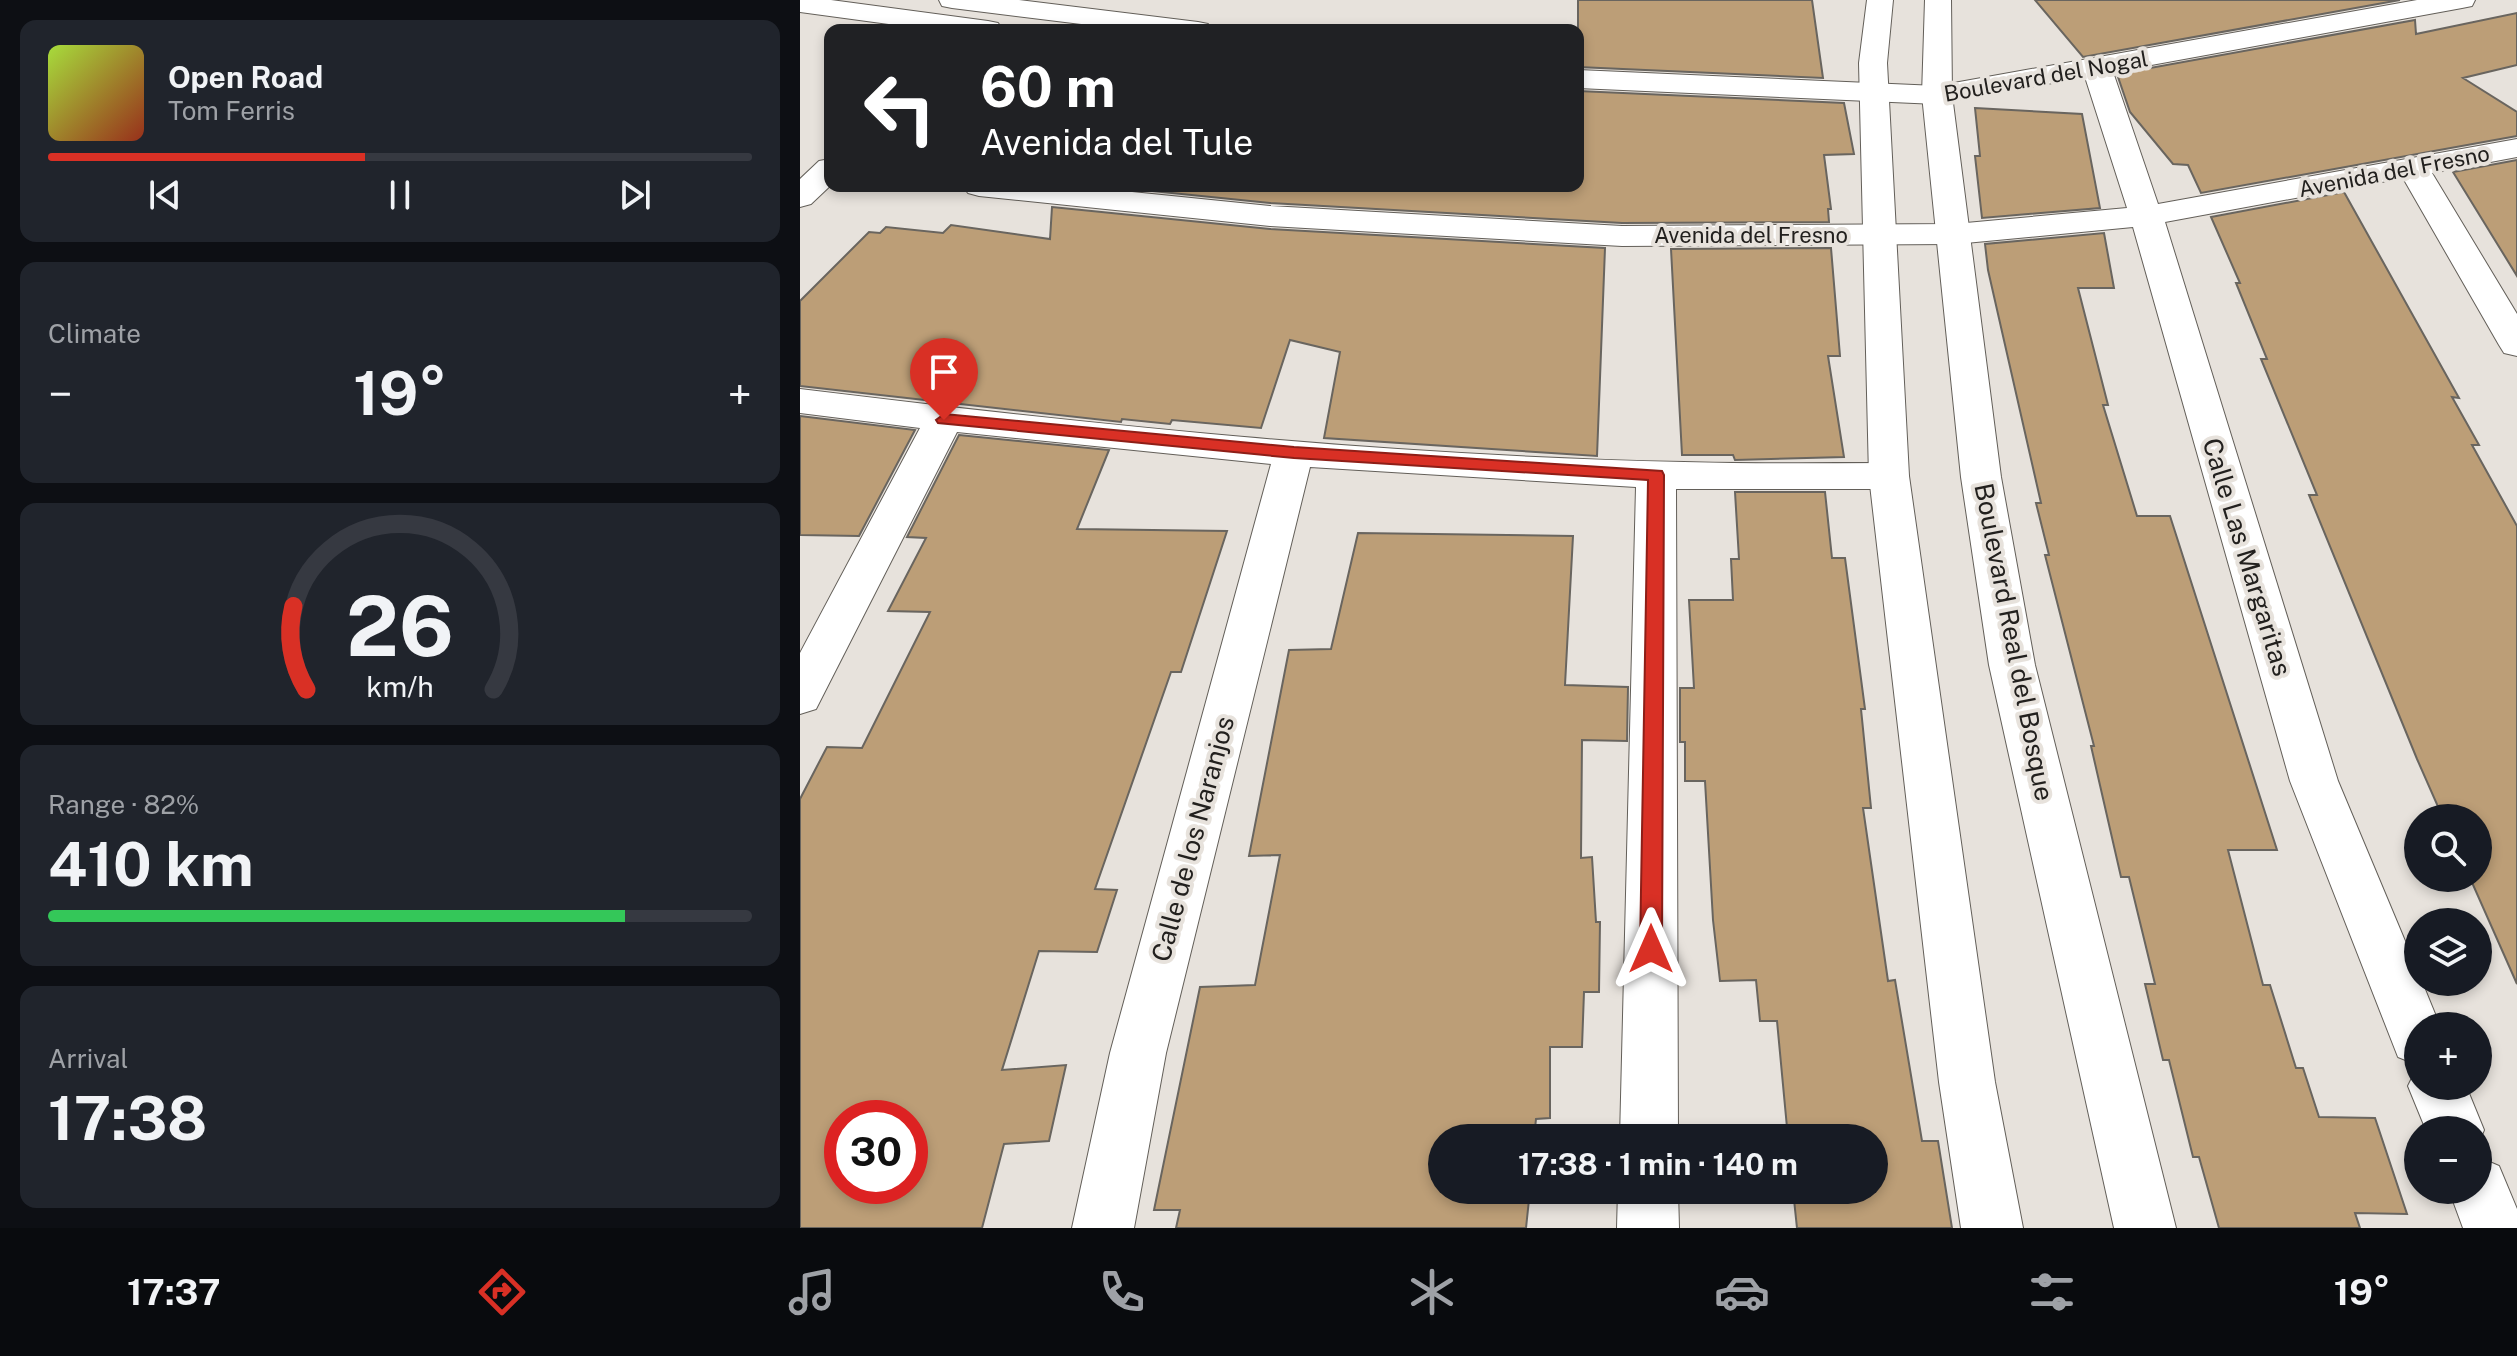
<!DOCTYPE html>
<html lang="en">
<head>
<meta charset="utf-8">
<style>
	:root { --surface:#171b24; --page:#20242c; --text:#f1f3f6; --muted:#9ea1a6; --line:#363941; --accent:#d93025 }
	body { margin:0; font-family:"Public Sans",sans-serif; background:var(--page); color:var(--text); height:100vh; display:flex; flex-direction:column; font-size:30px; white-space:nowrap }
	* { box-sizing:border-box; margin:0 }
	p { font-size:26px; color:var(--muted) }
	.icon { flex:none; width:44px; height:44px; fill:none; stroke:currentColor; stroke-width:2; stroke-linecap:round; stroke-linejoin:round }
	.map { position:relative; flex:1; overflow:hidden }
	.sheet { display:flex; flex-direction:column; gap:20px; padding:20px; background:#0d0f14; width:800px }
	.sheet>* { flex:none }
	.guide { position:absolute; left:24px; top:24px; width:760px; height:168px; border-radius:16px; box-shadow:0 4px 12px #0003; background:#202124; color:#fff; overflow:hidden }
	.tools { position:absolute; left:1604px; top:804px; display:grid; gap:16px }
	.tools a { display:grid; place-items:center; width:88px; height:88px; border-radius:50%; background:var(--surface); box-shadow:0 4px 12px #0003; font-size:40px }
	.speed { position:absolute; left:24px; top:1100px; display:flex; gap:16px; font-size:40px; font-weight:700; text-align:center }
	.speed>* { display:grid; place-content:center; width:104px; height:104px; border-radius:50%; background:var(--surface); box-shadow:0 4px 12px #0003; line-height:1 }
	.speed .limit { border:12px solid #d22; background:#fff; color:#111 }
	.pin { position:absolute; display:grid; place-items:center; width:68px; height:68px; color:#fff; margin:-82px -34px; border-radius:50% 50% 50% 0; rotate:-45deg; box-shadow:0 0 8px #0007 }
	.pin .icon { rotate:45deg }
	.me { position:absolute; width:88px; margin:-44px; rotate:0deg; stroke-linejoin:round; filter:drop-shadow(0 0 6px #0008) }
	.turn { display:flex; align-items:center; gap:28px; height:168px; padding:0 24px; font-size:36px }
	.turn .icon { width:104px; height:104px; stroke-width:2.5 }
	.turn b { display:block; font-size:56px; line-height:68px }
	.big { font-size:60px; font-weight:700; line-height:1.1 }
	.sheet .card { flex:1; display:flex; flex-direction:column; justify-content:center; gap:12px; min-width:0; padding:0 28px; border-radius:16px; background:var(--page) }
	.sheet .dial { align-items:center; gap:0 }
	.dial svg { height:208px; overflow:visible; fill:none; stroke:var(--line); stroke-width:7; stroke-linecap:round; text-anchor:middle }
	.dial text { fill:var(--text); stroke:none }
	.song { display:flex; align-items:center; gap:24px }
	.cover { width:96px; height:96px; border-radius:12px; background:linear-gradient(135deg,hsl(80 70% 55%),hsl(10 70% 35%)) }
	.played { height:8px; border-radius:4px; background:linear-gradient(90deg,var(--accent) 45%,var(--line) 45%) }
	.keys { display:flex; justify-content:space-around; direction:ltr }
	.heat { display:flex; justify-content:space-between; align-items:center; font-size:44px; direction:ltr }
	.charge { height:12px; border-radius:6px; background:linear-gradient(90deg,#34c759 82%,var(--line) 0) }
	.trip { position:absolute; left:628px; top:1124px; width:460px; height:80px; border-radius:40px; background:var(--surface); box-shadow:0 4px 12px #0003; font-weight:700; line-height:80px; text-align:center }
	.tabs { display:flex; height:128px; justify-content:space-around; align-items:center; background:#090b0e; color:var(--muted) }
	.tabs .icon { width:56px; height:56px }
	.tabs .on { color:var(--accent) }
	.tabs b { font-size:36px; color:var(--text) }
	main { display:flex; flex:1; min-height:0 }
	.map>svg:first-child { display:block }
</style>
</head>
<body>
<main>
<section class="sheet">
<div class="card">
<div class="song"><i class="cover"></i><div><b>Open Road</b><p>Tom Ferris</p></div></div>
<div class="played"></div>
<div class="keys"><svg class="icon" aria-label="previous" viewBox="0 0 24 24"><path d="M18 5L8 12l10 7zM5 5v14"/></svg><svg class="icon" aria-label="pause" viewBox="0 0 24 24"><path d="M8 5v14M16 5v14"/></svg><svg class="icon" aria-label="next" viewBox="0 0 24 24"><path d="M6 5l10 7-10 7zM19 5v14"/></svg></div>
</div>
<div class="card"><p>Climate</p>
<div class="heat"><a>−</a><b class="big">19°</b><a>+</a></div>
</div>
<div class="card dial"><svg viewBox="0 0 100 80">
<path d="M14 69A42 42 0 1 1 86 69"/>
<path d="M14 69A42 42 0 0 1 9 37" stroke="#d93025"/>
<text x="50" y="56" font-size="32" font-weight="700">26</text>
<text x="50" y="72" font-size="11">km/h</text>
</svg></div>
<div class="card"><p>Range · 82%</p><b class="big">410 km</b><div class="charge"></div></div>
<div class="card"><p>Arrival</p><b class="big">17:38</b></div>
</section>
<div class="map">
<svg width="1717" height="1228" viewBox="0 0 1717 1228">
	<rect width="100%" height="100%" fill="#e7e2dc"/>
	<!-- building -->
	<path fill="#bc9e77" stroke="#69655f" stroke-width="2" fill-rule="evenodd" d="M778,0H1012L1023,78L778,67Z
		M1235,0H1600L1283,57Z
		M1717,13V65L1663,78L1717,112V136L1401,193L1388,165L1373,164L1330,112L1317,74L1615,20L1616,34Z
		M778,91L1044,103L1054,154L1024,155L1031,209H1028L1029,222L822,223L470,203L303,186H778Z
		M1175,108L1282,114L1300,208L1182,218L1175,156H1180Z
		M1717,160V276L1653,172Z
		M1544,192L1659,398L1652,397L1679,445H1672L1717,526V984L1670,878H1678V818H1643L1617,759L1509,495H1517L1461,359H1467L1436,283H1440L1411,217Z
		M252,207L470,229L805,248L797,456L524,438L540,352L490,340L461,428L372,420L370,424L322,419L321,422L0,386V301L69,232L80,233L86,227L143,233L151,225L250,239Z
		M1304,233L1314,288H1278L1308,405H1303L1337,516H1370L1477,850H1428L1463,985H1470L1496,1068H1503L1519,1117L1575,1118L1607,1214L1555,1213L1560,1228H1419L1399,1157H1393L1369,1060H1363L1345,984H1355L1329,877H1321L1291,746H1294L1245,555H1249L1236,503H1241L1188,270L1185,244Z
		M1031,248L1040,356H1028L1044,457L935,460L933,455H882L871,249Z
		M0,416L115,430L59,536L0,535Z
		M159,435L309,450L277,529L427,531L381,672H371L295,889L317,890L297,952L239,951L202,1070L266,1065L249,1141L204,1144L182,1228H0V799L27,747L62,748L130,612L88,611L126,538L107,537ZM42,1118H110V1186H42Z
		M935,492H1025L1032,558H1045L1065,709H1061L1071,808H1063L1088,981L1095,980L1122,1141H1138L1152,1228H997L993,1190H1074V1138H988L977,1021H960L956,980L920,981L913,920L905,781H885V742H880V688H894L889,600H933L931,559H939Z
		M558,533L773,536L765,685L828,687L827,741L782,740L781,858L792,857L796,922H800L799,992H784L782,1047H750V1118L736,1119L734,1138H642V1190H730L726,1228H376L380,1210H354L400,987L455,985L480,855L449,856L489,650L531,649Z"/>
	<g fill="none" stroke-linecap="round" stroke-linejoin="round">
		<!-- minor casing -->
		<g stroke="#635f59" stroke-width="2">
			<path id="minor" d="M0,0H31L188,21L198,23L202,29L133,30L0,12Z
				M139,0H219L398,22L408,24L412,30H330L152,8L142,6Z
				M1617,0H1675L1672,6L1662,8L1313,72L1358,204L1717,139V157L1632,173L1717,314V356L1704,353L1699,345L1603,178L1365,222L1538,781L1618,972V982H1622L1640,1026H1618V1065L1598,1057L1490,781L1333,227L1155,244L822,246L470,226L179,196L168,193L163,186H273L470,206L822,226L1155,224L1327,208L1285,77L1137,104L778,88V70L1137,86Z
				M30,159V186L11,204L0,207V179L19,161Z
				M0,389C293,425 589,456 884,462C952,464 1021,463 1089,463L1103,467L1109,476L1103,485L1089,489H876L878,1138H820L836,487L510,467L366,1053L334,1228H272L310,1053L471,464L157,432L16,709L0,714V653L120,428L0,413Z
				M1618,1066V1086H1666L1684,1130L1678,1144V1130H1626L1608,1086Z
				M1678,1157L1699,1166L1717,1209V1228H1663L1649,1190H1678Z
				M818,1190H878L879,1228H817Z"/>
		</g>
		<!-- tertiary casing -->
		<g stroke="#635f59" stroke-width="2">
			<path id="tertiary" d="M1067,0H1093L1087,63L1109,476L1195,1082L1223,1228H1161L1139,1082L1069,476L1059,63Z
				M1125,0H1151L1152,95L1201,477L1235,665L1376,1228H1314L1189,665L1161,477L1122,95Z"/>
		</g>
		<!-- minor -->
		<use href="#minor" fill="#fff" fill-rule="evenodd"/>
		<!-- tertiary -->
		<use href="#tertiary" fill="#fff" fill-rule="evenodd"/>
	</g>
	<!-- route -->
	<path fill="#d93025" stroke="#8d1f18" stroke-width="2" d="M144,414L494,447L862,471L864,475L862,949L859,955L851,958L843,955L840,949L848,480L494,458L138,423L136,420Z"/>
	<g text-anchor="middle" stroke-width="8" stroke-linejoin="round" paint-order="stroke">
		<!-- far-street labels -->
		<g font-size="22" fill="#22201e" stroke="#e7e2dc">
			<text transform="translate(1246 76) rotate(-10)" y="8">Boulevard del Nogal</text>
			<text transform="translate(1594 171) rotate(-11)" y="8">Avenida del Fresno</text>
			<text x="951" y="243">Avenida del Fresno</text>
		</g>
		<!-- street labels -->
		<g font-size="26" fill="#22201e" stroke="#e7e2dc">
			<text transform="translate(1447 557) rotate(73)" y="9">Calle Las Margaritas</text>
			<text transform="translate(1214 642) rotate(79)" y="9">Boulevard Real del Bosque</text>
			<text transform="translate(393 839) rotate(-75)" y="9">Calle de los Naranjos</text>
		</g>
	</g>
</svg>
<div class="tools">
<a><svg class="icon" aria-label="search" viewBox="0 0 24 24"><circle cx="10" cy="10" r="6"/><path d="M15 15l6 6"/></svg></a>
<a><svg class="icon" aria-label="layers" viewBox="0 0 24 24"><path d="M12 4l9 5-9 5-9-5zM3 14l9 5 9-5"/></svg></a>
<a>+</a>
<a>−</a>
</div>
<div class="speed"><div class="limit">30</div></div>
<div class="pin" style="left:144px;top:420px;background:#d93025"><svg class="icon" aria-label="arrive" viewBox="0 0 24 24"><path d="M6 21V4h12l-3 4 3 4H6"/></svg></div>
<svg class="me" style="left:851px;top:949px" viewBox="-20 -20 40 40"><path d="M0-17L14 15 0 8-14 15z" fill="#d93025" stroke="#fff" stroke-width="4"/></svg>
<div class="trip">17:38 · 1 min · 140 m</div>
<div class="guide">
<div class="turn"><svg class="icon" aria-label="left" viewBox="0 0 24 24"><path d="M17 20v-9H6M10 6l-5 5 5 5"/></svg><div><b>60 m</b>Avenida del Tule</div></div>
</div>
</div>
</main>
<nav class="tabs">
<b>17:37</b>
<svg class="icon on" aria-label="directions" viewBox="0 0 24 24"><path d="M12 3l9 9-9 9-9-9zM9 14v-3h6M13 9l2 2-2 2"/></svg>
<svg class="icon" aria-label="music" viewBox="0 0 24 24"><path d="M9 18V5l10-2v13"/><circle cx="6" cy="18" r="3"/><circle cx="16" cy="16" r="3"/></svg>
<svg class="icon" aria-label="phone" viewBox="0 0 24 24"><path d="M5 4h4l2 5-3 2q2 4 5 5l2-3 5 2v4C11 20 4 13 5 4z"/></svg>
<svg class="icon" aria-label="climate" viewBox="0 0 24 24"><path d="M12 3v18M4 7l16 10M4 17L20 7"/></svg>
<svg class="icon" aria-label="car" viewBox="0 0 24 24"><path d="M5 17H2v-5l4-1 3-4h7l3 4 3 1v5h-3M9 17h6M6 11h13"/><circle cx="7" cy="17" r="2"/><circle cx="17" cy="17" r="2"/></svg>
<svg class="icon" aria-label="filters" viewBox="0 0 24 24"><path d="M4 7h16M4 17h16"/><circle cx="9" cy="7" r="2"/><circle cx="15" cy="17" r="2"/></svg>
<b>19°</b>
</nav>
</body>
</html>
